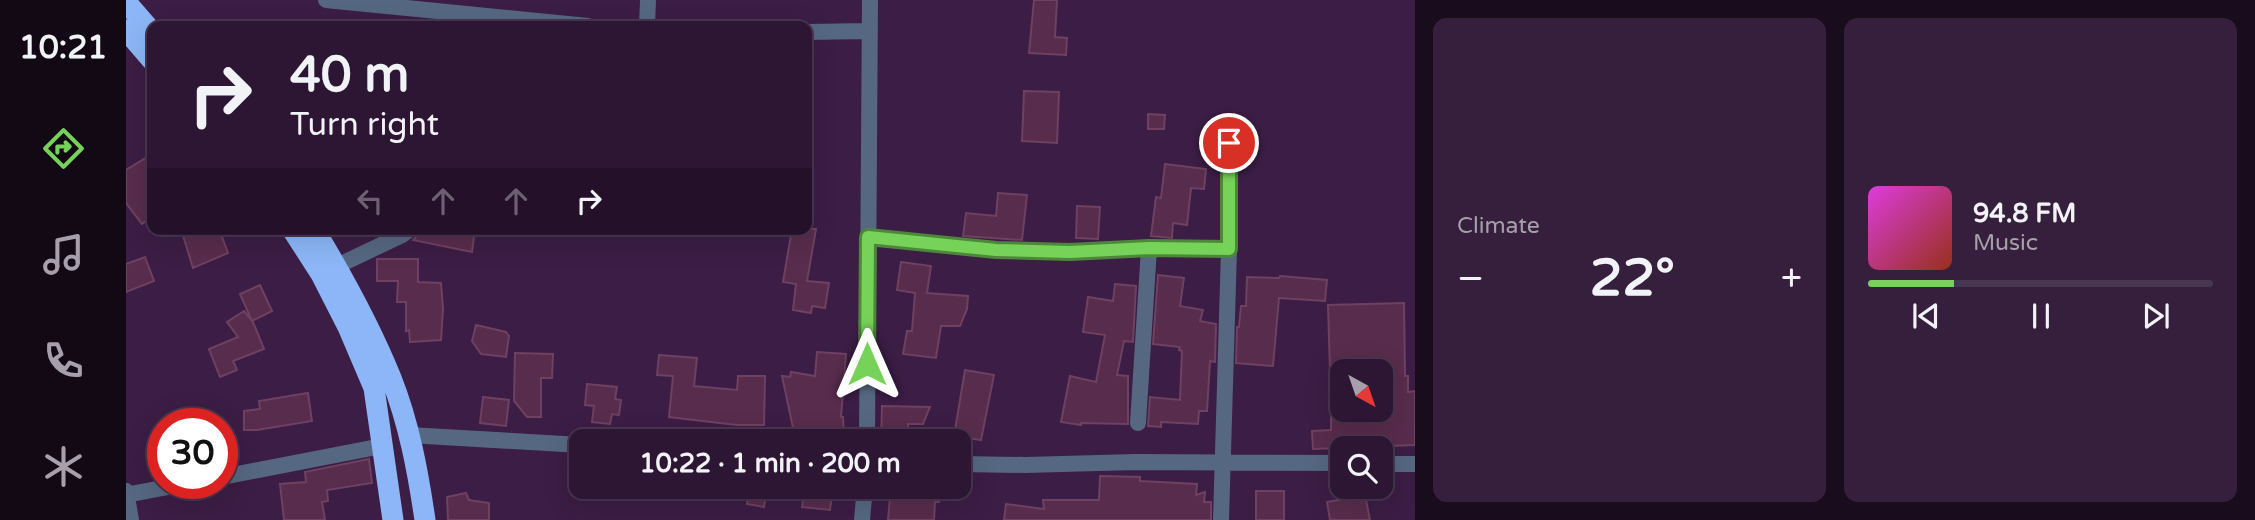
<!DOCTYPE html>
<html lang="en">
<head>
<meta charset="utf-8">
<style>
	:root { --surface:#2d1634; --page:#351f3c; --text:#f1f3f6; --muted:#a79fac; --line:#48354f; --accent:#77d259 }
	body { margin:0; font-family:"Varela Round",sans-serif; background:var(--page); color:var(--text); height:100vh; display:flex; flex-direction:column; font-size:26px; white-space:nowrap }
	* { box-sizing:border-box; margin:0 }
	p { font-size:23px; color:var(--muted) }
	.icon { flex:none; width:38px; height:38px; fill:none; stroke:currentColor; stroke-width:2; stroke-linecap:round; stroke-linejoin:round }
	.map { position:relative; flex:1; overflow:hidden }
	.drawer { display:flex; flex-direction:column; gap:18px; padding:18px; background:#190c1d; width:840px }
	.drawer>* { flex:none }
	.top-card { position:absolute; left:21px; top:21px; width:665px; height:214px; border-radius:14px; box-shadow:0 7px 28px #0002,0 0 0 2px var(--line); background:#2d1634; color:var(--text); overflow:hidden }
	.needle { width:46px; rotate:140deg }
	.controls { position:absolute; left:1204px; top:359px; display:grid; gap:14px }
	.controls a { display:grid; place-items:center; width:63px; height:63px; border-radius:14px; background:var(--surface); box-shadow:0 7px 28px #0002,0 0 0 2px var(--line); font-size:35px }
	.speed { position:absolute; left:21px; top:408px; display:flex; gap:14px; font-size:35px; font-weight:700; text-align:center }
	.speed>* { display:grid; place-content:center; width:91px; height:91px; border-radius:50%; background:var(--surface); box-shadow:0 7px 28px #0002,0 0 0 2px var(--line); line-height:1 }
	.speed .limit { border:10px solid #d22; background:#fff; color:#111 }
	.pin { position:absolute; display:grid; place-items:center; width:60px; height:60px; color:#fff; margin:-30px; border:4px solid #fff; border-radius:50%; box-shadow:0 2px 7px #0007 }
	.me { position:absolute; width:77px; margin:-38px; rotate:0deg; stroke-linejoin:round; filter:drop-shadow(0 0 5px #0008) }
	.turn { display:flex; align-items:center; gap:24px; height:147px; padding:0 28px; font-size:32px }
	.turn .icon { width:91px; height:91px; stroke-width:2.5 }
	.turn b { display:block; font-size:49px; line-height:60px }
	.lanes { display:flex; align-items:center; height:66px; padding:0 28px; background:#0003; justify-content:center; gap:35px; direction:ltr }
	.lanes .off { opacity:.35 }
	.big { font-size:52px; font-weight:800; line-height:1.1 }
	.drawer .card { flex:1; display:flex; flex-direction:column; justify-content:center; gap:10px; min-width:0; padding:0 24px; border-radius:14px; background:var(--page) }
	.song { display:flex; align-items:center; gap:21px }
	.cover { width:84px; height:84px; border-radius:10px; background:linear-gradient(135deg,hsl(300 70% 55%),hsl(10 70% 35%)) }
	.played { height:7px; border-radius:4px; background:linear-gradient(90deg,var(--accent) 25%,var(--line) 25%) }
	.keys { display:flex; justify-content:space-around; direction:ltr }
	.heat { display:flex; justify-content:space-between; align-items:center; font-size:38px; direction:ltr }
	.drawer .tiles { flex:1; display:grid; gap:18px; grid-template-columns:repeat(2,1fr) }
	.trip { position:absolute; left:443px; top:429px; width:402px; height:70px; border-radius:14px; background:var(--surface); box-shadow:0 7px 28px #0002,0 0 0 2px var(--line); font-weight:800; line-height:70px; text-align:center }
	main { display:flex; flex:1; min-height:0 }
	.dock { display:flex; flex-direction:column; width:126px; justify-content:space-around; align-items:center; background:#120915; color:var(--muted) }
	.dock .icon { width:49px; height:49px }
	.dock .on { color:var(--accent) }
	.dock b { font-size:32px; color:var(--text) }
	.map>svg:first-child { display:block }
</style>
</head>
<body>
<main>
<nav class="dock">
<b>10:21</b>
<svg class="icon on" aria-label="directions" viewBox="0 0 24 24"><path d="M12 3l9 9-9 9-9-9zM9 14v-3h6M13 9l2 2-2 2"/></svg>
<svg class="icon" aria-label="music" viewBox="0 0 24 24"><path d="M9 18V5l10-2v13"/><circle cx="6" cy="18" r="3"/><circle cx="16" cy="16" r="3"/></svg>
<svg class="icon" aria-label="phone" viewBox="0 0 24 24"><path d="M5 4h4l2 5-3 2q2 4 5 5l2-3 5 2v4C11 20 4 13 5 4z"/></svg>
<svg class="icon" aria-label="climate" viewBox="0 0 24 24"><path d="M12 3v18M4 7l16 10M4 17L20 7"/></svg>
</nav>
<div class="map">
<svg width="1289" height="520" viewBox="0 0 1289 520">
	<rect width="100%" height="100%" fill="#3c1d45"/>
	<!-- building -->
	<path fill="#582c4c" stroke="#6f4161" stroke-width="2" d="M908,0H931L929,37L941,38L940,55L903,53Z
		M898,91L933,92L931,143L896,141Z
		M1022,114L1039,115L1038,129H1022Z
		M26,154V216L16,224L0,203V170Z
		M1039,164L1080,169L1078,189L1065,188L1061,225L1047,223L1046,238L1025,236L1030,197L1035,198Z
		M872,193L901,195L896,240L837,236L840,213L870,216Z
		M951,206L974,207L972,239L950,238Z
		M55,229H93L102,253L67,268Z
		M294,229H349L346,252L287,240L293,234Z
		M666,229H690L681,281L703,283L699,308L686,306L685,313L667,310L670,284L657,282Z
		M19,257L28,281L0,292V264Z
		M251,259H292V282L315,283L317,309L315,340L284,342L283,330L280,331V302H271L272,281H251Z
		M775,262L805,266L801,293L842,296L841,309L834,326H815L810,358L777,354L781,331H786L789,293L771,290Z
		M1032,275L1058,278L1054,306L1077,310L1074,321L1090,324L1089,362L1084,361L1081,411H1073L1072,424L1035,422V427L1022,426L1024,397L1054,400L1056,351L1053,350L1054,347L1027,344Z
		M1154,276L1201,280L1199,301L1153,298L1147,366L1110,363L1111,327H1113L1115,306H1120L1121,277L1153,278Z
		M989,284L1010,286L1007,342L998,341L991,375L1002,376V424L955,423V425L935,422L944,376L970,382L979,335L957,332L962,297L987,301Z
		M134,285L146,311L126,321L114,294Z
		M1278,303L1279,376H1282V392L1289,391V445L1187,449L1186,431L1205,430V410H1255V371H1204L1202,305Z
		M118,311L127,322L138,349L107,361L111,370L94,377L83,349L112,337L101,322Z
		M350,325L380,332L383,336L380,357L355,354L346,341Z
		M691,352L720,354L715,417H717L718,438H693V431L667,428L656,376L664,377L665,372L689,376Z
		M389,353L427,354L426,378H415V417H401L388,401Z
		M533,355L571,358L568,386L611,390L612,376H639L638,425H611L543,417L547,376L531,375Z
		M839,370L868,375L855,440L828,436Z
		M461,384L491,387L489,399L495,400L493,415L486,414L484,424L466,422L468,406L459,405Z
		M182,393L186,421L131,430H118V411L134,409L133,401Z
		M357,397L383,400L380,426L354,423Z
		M756,406L804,407L797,424H782V441L755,440Z
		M243,459L246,483L201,490L202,501L196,502L199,520H158L154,484L180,482L179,472Z
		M974,476L1014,477V481L1071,484L1070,495L1079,492L1078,502H1085V520H878L880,504L918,509L917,500H973Z
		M624,486H641L638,507L621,504Z
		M679,486H707L704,510L676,507Z
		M765,486H814L813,502H809L808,520H762Z
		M1130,491H1158V520H1130Z
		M340,493L343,500L363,503V520H322L321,497Z
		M1239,495L1244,520H1204L1201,502Z"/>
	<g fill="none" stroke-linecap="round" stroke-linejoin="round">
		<!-- street -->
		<path stroke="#566781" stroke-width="16" d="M200,0L462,26
			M521,26L522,0
			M681,32L742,31
			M742,237L870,250L944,252L1023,248L1103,249
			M211,266L276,235L284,229
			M1012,423L1023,248
			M283,435L455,445
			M741,441L744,0
			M833,464L899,465L1009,462L1216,463
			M1255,464H1289
			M96,477L256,446
			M0,491L5,520
			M0,495L63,483
			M736,520L739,486
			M1095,520L1103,249V143"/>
		<!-- highway -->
		<path stroke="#8cb6f7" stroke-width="21" d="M0,2L26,32
			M0,30L26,60
			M166,229L195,274L222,327L248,388L267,520
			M188,229C217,277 244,326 265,378C283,423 292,472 299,520"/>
	</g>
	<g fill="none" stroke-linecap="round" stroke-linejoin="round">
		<!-- route casing -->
		<g stroke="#4d883a" stroke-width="18">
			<path id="route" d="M741,364L742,237L870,250L944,252L1023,248L1103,249V143"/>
		</g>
		<!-- route -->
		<use href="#route" stroke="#77d259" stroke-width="12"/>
	</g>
</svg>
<div class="controls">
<a><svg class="needle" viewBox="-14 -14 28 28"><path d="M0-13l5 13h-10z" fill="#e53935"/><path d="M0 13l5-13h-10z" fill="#a79fac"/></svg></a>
<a><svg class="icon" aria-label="search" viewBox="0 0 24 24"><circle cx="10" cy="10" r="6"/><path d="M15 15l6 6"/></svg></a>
</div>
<div class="speed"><div class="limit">30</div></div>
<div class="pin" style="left:1103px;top:143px;background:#d93025"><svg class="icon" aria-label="arrive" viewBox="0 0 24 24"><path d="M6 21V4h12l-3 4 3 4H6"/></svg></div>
<svg class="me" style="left:741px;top:364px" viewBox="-20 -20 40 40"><path d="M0-17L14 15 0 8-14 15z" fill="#77d259" stroke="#fff" stroke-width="4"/></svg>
<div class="trip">10:22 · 1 min · 200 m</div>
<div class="top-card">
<div class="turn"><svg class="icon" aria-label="right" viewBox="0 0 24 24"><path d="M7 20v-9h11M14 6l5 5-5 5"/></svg><div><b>40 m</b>Turn right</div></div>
<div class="lanes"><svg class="icon off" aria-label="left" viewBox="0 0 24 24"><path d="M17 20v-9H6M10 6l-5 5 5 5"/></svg><svg class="icon off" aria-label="ahead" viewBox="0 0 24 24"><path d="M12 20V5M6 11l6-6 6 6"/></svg><svg class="icon off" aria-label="ahead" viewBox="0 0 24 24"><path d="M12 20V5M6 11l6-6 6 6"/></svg><svg class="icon" aria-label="right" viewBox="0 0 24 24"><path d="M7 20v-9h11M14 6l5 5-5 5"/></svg></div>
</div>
</div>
<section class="drawer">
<div class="tiles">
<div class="card"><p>Climate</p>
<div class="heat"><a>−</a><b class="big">22°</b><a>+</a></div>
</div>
<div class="card">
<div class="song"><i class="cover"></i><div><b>94.8 FM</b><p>Music</p></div></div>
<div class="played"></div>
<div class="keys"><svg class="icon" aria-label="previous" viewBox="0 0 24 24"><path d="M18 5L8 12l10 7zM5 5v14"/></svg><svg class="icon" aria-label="pause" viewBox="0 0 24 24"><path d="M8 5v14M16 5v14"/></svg><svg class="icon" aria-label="next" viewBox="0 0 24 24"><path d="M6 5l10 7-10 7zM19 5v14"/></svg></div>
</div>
</div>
</section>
</main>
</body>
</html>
